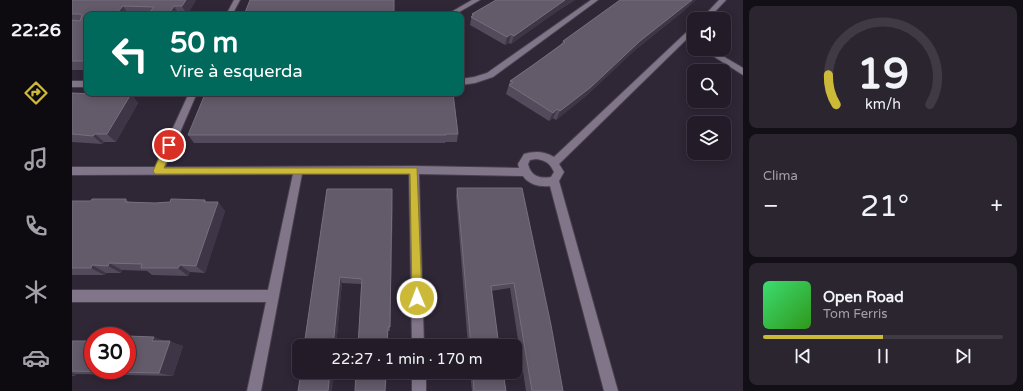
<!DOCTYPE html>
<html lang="pt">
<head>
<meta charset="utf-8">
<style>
	:root { --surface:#231c28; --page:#2b2530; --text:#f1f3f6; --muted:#a3a1a8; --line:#403a45; --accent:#cdb938 }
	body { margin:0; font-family:"Varela Round",sans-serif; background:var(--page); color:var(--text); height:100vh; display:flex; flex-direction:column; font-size:15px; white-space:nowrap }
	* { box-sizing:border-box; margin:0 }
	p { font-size:13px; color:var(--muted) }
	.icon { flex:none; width:22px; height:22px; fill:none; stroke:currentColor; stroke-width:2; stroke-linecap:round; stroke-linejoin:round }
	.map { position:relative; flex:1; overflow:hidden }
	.details { display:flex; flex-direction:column; gap:6px; padding:6px; background:#130f16; width:280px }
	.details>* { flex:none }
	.hud { position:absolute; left:12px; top:12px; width:380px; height:84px; border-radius:8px; box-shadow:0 2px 10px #0003,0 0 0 1px var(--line); background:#00695c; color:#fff; overflow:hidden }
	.controls { position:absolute; left:615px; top:12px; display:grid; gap:8px }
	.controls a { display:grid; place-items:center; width:44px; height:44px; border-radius:8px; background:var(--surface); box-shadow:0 2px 10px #0003,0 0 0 1px var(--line); font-size:20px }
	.speed { position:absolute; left:12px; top:327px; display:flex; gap:8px; font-size:20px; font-weight:700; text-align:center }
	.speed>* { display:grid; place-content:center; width:52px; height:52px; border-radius:50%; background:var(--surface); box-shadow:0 2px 10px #0003,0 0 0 1px var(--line); line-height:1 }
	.speed .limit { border:6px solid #d22; background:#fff; color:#111 }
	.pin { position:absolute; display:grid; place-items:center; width:34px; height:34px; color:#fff; margin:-17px; border:2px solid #fff; border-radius:50%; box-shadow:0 1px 4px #0007 }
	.me { position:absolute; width:44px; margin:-22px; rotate:359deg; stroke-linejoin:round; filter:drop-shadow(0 0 3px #0008) }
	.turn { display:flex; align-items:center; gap:14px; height:84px; padding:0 20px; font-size:18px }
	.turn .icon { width:52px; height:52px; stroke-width:2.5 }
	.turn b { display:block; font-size:28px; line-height:34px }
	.big { font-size:30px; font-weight:600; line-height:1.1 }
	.details .tile { flex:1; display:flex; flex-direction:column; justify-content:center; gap:6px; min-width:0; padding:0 14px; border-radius:8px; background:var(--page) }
	.details .dial { align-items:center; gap:0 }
	.dial svg { height:104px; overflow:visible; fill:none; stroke:var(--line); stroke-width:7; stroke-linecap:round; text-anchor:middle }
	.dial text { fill:var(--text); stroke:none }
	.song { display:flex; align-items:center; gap:12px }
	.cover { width:48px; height:48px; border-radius:6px; background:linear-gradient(135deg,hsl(140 70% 55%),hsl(110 70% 35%)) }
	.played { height:4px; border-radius:2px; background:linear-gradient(90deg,var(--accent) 50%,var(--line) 50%) }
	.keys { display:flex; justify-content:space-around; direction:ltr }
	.heat { display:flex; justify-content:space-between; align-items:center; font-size:22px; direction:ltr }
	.trip { position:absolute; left:220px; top:339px; width:230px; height:40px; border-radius:8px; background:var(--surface); box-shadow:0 2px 10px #0003,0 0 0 1px var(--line); font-weight:600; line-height:40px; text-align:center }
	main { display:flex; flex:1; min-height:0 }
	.tabs { display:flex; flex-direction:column; width:72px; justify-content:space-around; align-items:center; background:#0e0b10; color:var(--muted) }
	.tabs .icon { width:28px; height:28px }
	.tabs .on { color:var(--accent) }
	.tabs b { font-size:18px; color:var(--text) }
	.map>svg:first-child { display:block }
</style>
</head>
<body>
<main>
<nav class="tabs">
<b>22:26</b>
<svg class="icon on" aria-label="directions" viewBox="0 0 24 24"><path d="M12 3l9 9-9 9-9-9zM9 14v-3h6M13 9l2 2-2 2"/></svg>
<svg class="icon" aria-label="music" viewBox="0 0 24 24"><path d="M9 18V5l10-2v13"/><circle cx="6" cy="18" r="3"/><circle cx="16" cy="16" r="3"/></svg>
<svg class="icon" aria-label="phone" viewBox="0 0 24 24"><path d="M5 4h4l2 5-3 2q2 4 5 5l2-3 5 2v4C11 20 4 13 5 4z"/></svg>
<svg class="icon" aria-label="climate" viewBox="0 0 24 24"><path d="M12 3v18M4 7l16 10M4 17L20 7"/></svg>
<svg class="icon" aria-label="car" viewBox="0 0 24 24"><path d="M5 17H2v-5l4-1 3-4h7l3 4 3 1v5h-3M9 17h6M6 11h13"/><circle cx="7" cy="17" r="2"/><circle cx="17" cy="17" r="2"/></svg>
</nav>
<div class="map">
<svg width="671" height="391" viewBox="0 0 671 391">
	<rect width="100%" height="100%" fill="#2f2636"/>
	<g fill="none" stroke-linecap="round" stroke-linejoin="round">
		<!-- street casing -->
		<g stroke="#48414e" stroke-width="2">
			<path id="street" d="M162,0H168L160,15H154Z
				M400,0H408L382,15H374Z
				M519,0H526L421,77L403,83L389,85V79L402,77L415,73Z
				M647,0H654L636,19H629Z
				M622,26V32L487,164L492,172L487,181L546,391H532L478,186C468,187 457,185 451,176L347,174L352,346H340L337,174H230L189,391H175L194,302H0V290H196L221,174L0,175V167H83L117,93H125L93,167L342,166L447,168L446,164L452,154C462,151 472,151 482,157L620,27ZM464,159C473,160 478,163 482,172L479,177C467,179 459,176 456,164L458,160Z
				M630,49H639L671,68V75Z
				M0,81H15V87H0Z
				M340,372H354V391H340Z"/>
		</g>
		<!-- street -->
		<use href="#street" fill="#817689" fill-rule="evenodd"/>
	</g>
	<!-- wall -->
	<path fill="#534a5b" d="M0,0H124L115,15H15V70H0Z
		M424,0H503L484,12L439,44L437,43L433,45L398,25L400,14Z
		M613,10L563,50L514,96L484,120L481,118L477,121L434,94L438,81L461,65L489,44L491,41Z
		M0,93L21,94V93H49L50,94H59L66,103L44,142H32L30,144L0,142Z
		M386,134L385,142H373V143H122L116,135Z
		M385,188H450L491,391H454L438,288L419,291L427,346H396L384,196Z
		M255,189L321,197L318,331H316V346H286L289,284L270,283L264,346H232Z
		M54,199L57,202L83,203L133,200L135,202H146L153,211L133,273L118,272L116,276L80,275L75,271L50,270L49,273H34L32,275H0V201H19Z
		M0,341H93L111,346L101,376L4,374L3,376H0Z
		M398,372H431L434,391H400Z"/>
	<!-- shaded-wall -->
	<path fill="#3e3546" d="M114,0H124L115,15L110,6Z
		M493,0H503L484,12L439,44L442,36Z
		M620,0H624L613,10L563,50L514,96L484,120L488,111L568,41Z
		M51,6L57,15H43Z
		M102,6L107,15H96Z
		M439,34L437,43L433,45L435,37Z
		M48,93H49L55,100L59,94L66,103L44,142L35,134Z
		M485,109L481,118L477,121L481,113Z
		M23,134L32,142L30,144L21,136Z
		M320,189L321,197L318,331V327Z
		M146,202L153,211L133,273L124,266Z
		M37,263L50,270L49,273L36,266Z
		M20,265L34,273L32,275L19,268Z
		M108,265L118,272L116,276L106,268Z
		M268,277L270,283L264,346H261Z
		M316,327V346H315Z
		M82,337L96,342L80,341Z
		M98,341L111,346L101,376L87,373Z
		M258,372H262L260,391H256Z
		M314,372H315L314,391H313Z
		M0,373L4,374L3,376L0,375Z"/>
	<!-- building -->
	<path fill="#635a6a" stroke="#776f7e" d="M0,0H114L110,6H102L96,15H76L82,7L51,6L43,15H15V61H0V20L8,21L10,15L8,14H0Z
		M178,0H322V15H172Z
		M424,0H493L442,36L439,34L435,37L399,17L402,15L400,14Z
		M548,0H620L568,41L519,87L488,111L485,109L481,113L437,85L441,82L438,81L461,65L493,42L491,41Z
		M0,93L21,94V93H48V94H59L35,134H23L21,136L0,134Z
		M176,93H381L386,134H374V135H116L133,94Z
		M385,188H450L479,325L491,391H460L442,283L419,286L427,346H399Z
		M255,189H320L318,327H316L315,346H286L290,279L268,277L261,346H232Z
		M20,199H54L53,202L83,203L98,202L99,199L133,200L132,202H146L124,266L108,265L106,268H69L70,264L37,263L36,266L20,265L19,268H0V201H19Z
		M55,336L82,337L80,341H98L87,373L0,371V341H19L20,340H21V370H55Z
		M229,372H258L256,391H226Z
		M284,372H314L313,391H283Z
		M401,372H431L434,391H402Z"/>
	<!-- route -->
	<path fill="#cdb938" stroke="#857824" d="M97,142L101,145L92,168H345L350,298L349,302L345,303L341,302L340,298L338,174H83L81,171L94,143Z"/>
</svg>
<div class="controls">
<a><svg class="icon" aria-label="sound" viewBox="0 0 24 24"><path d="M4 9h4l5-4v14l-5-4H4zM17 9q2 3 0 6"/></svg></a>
<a><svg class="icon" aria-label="search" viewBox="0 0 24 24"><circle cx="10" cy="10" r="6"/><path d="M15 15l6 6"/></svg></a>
<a><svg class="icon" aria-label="layers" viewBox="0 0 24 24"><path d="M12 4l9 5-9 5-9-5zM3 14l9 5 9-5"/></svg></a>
</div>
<div class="speed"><div class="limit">30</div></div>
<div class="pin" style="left:97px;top:145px;background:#d93025"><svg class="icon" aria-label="arrive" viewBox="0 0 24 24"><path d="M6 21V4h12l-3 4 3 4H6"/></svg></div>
<svg class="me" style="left:345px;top:298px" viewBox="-20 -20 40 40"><circle r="17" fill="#cdb938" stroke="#fff" stroke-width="3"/><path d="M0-11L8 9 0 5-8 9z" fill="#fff"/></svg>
<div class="trip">22:27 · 1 min · 170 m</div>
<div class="hud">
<div class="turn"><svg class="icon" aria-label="left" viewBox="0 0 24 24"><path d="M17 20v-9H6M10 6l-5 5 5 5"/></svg><div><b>50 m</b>Vire à esquerda</div></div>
</div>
</div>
<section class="details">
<div class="tile dial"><svg viewBox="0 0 100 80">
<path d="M14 69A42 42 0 1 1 86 69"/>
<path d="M14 69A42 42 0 0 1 8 46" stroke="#cdb938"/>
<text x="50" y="56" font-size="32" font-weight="700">19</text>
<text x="50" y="72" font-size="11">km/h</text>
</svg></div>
<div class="tile"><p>Clima</p>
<div class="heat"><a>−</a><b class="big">21°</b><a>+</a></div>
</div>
<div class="tile">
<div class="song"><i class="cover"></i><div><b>Open Road</b><p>Tom Ferris</p></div></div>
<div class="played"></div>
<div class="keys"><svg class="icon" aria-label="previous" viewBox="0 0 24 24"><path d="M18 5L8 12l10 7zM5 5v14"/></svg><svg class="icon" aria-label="pause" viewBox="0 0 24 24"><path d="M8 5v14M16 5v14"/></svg><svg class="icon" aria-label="next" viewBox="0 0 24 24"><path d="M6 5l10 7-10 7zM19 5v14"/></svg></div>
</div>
</section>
</main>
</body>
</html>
